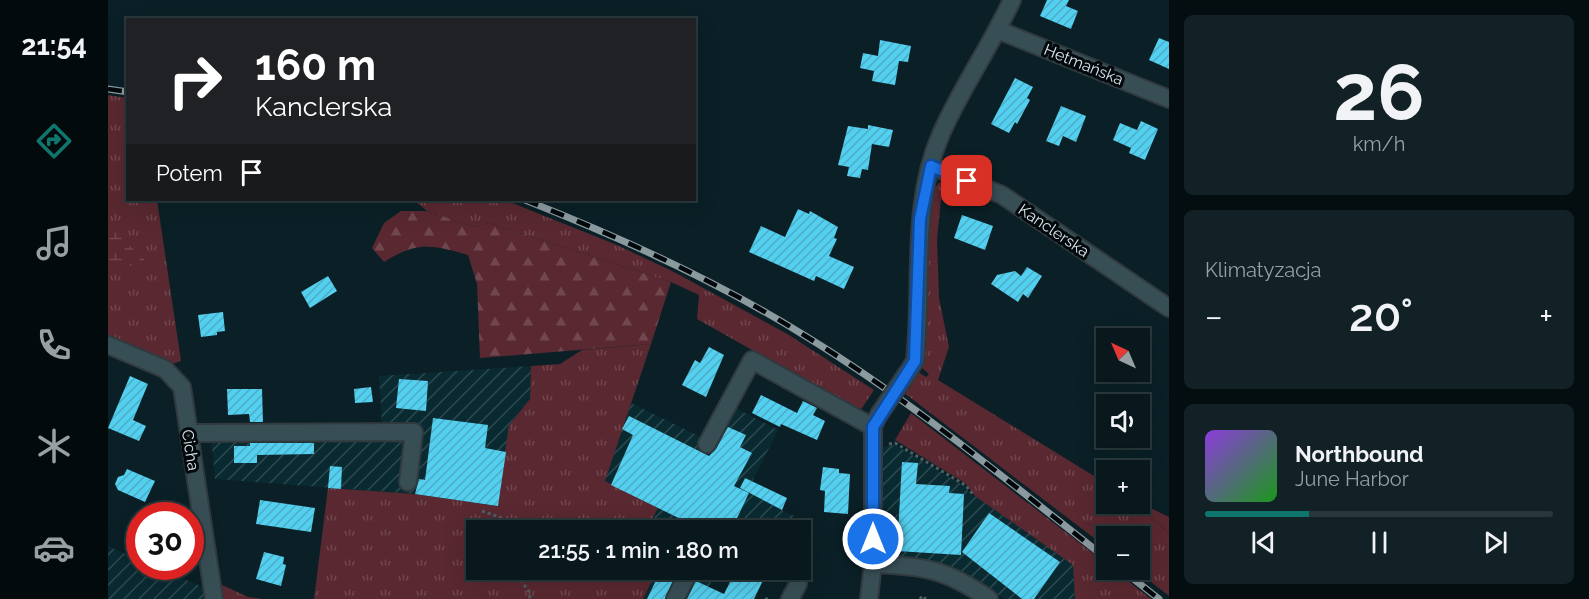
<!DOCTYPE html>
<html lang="pl">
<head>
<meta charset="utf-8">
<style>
	:root { --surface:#08181c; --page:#112125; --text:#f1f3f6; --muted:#98a0a3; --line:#29373b; --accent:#0f766e }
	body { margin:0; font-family:Raleway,sans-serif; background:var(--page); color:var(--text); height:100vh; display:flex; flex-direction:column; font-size:22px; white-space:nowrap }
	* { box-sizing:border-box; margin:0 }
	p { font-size:20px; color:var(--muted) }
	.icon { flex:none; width:33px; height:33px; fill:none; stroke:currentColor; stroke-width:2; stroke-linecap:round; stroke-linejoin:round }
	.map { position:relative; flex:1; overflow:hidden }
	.drawer { display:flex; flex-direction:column; gap:15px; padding:15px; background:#040d0f; width:420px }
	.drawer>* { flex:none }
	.top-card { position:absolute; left:18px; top:18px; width:570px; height:183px; border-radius:0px; box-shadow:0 6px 24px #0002,0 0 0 2px var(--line); background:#202124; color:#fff; overflow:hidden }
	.needle { width:39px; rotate:316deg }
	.buttons { position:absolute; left:988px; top:328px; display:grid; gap:12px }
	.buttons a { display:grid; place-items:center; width:54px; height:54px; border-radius:0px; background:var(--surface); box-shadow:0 6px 24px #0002,0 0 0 2px var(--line); font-size:30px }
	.speed { position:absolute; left:18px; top:502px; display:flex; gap:12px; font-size:30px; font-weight:700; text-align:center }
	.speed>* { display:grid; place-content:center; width:78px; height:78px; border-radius:50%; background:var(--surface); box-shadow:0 6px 24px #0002,0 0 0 2px var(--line); line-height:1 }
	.speed .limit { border:9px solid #d22; background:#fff; color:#111 }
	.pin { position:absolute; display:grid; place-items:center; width:51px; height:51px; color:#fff; margin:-26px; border-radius:12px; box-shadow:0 3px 9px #0006 }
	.me { position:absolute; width:66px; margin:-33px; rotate:0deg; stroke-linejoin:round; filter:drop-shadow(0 0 4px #0008) }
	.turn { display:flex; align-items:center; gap:21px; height:126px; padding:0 30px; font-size:27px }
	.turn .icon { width:78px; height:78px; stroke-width:2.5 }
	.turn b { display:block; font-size:42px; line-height:51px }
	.then { display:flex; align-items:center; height:57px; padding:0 30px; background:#0003; gap:12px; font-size:22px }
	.big { font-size:45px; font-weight:600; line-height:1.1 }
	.drawer .card { flex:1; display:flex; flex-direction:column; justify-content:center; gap:9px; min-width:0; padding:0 21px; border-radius:9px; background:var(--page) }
	.drawer .dial { align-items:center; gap:0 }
	.dial b { font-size:78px; line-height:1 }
	.song { display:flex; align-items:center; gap:18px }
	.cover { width:72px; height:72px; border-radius:9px; background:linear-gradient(135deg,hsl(270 70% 55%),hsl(120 70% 35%)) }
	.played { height:6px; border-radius:3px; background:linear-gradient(90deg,var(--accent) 30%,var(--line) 30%) }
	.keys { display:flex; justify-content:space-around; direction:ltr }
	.heat { display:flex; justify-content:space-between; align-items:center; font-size:33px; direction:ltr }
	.trip { position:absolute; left:358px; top:520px; width:345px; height:60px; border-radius:0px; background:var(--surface); box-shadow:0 6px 24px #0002,0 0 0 2px var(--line); font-weight:600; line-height:60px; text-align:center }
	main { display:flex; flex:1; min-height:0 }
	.menu { display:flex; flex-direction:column; width:108px; justify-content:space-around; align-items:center; background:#030a0b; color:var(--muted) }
	.menu .icon { width:42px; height:42px }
	.menu .on { color:var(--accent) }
	.menu b { font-size:27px; color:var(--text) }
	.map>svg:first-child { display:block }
</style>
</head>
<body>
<main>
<nav class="menu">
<b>21:54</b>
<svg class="icon on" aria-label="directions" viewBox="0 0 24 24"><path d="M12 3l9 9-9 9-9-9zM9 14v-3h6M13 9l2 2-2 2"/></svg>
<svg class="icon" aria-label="music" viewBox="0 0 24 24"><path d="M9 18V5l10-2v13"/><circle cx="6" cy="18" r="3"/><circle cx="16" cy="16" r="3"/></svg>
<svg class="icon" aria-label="phone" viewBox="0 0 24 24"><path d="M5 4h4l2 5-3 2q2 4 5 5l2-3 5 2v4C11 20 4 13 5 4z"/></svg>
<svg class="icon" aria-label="climate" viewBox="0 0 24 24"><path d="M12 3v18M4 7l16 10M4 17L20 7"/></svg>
<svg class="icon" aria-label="car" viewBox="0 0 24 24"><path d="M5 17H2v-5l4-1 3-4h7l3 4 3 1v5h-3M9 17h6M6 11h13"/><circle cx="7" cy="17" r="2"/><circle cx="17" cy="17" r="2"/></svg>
</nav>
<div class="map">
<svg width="1061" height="599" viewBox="0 0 1061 599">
	<defs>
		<pattern id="industrial-furrows" width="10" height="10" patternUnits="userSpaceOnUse" patternTransform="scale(1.5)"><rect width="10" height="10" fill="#0a2a32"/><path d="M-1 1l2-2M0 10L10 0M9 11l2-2" fill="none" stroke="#2d4950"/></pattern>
		<pattern id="grass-tufts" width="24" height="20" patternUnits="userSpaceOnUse" patternTransform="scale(1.5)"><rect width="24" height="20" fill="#592830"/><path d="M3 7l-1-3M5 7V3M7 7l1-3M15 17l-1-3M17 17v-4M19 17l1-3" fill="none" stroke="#70474e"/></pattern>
		<pattern id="forest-firs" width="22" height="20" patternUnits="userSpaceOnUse" patternTransform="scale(1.5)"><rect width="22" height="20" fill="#592830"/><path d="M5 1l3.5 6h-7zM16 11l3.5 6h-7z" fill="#70474e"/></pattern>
		<pattern id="wetland-marsh" width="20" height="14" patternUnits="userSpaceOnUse" patternTransform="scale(1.5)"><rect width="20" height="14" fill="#592830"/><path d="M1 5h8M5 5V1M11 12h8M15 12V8" fill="none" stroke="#70474e"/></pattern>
		<pattern id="building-hatch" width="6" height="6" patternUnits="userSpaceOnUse" patternTransform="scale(1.5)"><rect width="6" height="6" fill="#53cfef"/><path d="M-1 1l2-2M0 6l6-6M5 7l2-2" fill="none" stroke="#4eacc5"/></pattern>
	</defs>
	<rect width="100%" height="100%" fill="#0a2026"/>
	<!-- industrial -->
	<path fill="url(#industrial-furrows)" d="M423,366L422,399L401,425L390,506L307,494L107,479L102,427L274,425L271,376Z
		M614,401L670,430L639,492L686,516L679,531H538L550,508L497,481L523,403L595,438Z
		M787,445L856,486L863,495L867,496L965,565L967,599H897L853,572L781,556L773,548V447Z
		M0,546L31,560L32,567H48L97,588L98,599H0Z
		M517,570H609L595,599H502Z"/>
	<!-- grass -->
	<path fill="url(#grass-tufts)" d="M0,95L19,98L20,200H49L73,361L61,365L0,340Z
		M832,182L847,192L833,200L829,239L831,298L841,347L830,380L999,484V504H1026L1061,533V596L1028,570H1032V537H999V548L795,392L810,372L818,377L821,374L814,368L817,360C817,332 812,193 832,182Z
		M306,200H397L509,245L566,272L681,335L766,390L752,411L589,319L591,295L563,282L381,223L366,227L319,211Z
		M543,344L497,481L550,508L538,531H369V570H549L535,599H206L220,488L307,494L389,506L401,425L422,399L423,366L452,364L474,350Z
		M803,413L999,564V570H1006L1043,599H967L965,565L867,496L857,483L787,440Z
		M112,584L140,597L155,599H114Z"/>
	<!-- forest -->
	<path fill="url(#forest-firs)" d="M293,211H319L366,227L381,223L563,282L543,344L372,358L369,284L360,255C324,245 309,241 276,262L264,248L276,223Z"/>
	<!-- wetland -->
	<path fill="url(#wetland-marsh)" d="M0,225L37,260L31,269L20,265H0Z"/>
	<!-- green -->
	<path fill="#592830" d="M1032,503L1061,517V533L1026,504Z"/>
	<!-- building -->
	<path fill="url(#building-hatch)" d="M939,0H961L958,6L970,11L963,29L932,16Z
		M1051,38L1061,42V69L1041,60Z
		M772,40L803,46L800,62L791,61L787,85L764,81L766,71L752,68L755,53L770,56Z
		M907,78L925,87L919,98L922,100L909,124L907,122L901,133L883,124Z
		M953,106L978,116L968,142L955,136L951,146L938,141Z
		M1033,121L1050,129L1037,160L1021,153L1023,148L1005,140L1012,123L1029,130Z
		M760,125L785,130L781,147L764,144L760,170L754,169L752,178L739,176L741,167L730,165L740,126L760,129Z
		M690,209L701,214L702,211L730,227L726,238L729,239L721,256L746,267L736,289L708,276L706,281L641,252L653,226L677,237Z
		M854,215L885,226L877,250L846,238Z
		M919,267L934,276L920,298L915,294L910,302L883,284L889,275L907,271L913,276Z
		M220,276L229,291L202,308L193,292Z
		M115,312L117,331L109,332V335L93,337L90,315Z
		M601,347L616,355L598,397L574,385L587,360L592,363Z
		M22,376L40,384L25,420L38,426L31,441L0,428Z
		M291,379L320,381L318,411L288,408Z
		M263,387L265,402L247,403L246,389Z
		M119,389H154L155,422H142L141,414L120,415Z
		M653,395L689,413L695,401L709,408L705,415L717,421L709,440L673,424L672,427L644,413Z
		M521,416L601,456L608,449L620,427L638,435L632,447L644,453L626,486L641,493L623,531H587L589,527L503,485L525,435L514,429Z
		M325,418L380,425L377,448L398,452L390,506L307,494L311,479L317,480Z
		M142,443H206V454L149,455V463H126V446H142Z
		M794,462L810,463L808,484L842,486L841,493L856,494L853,555L789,551Z
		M222,466L234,467L233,489L220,488Z
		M715,467L731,469V473L742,474L740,514L716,512L717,491L712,490Z
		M19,469L47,481L37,502L10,490L7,484L10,477L16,475Z
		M637,478L679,498L674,510L632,488Z
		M152,500L207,508L203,532L148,524Z
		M881,513L952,562L926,599H914L854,552Z
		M156,552L176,557L175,564L178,565L173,586L148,579Z
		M553,570L566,576L569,571L557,599H539Z
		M628,570H660L646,599H579L588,581L616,594Z"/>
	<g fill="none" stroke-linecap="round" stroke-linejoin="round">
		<!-- minor casing -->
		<g stroke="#303a3f" stroke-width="20">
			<path id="minor" d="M890,30L1061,99
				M823,166L894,195L1061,308
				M0,345L57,369L74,387L106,599
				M800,372L807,361C815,286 802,205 833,134C853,88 883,46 904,0
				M81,433L306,432L300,482
				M599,444L644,360L765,427
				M765,564C816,566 838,569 881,599
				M567,599L582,570
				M682,599L690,584
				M761,599L765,564V427L769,418"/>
		</g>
		<!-- path -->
		<path stroke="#4b5e63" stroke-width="3" stroke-dasharray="3 3" stroke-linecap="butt" d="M781,444L787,443L857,485L865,494
			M374,511L397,519L398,531
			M406,570L421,592L422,599
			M657,599H661
			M812,599L814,596L818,599"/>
		<!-- minor -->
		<use href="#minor" stroke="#384e55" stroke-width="16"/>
		<!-- rail casing -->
		<g stroke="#8b9a9f" stroke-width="7">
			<path id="rail" d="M0,89L20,92
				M417,200C514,238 611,282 699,337C805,402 901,482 999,559
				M1014,570L1051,599"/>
		</g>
		<!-- rail -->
		<use href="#rail" stroke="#02080b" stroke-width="4.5" stroke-dasharray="14" stroke-linecap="butt"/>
		<!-- minor-bridge casing -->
		<g stroke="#303a3f" stroke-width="20" stroke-linecap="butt">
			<path id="minor-bridge" d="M770,416L800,372"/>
		</g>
		<!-- minor-bridge -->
		<use href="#minor-bridge" stroke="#384e55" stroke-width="16"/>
	</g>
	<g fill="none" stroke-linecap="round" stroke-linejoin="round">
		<!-- route casing -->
		<g stroke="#114b97" stroke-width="15">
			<path id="route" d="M765,539V427L807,361L812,219L823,166L859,181"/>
		</g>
		<!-- route -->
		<use href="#route" stroke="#1a73e8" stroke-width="10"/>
	</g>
	<g text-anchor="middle" stroke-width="6" stroke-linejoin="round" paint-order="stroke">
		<!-- street labels -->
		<g font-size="16" fill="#dae6ea" stroke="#02080b">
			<text transform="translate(976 64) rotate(22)" y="6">Hetmańska</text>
			<text transform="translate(946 230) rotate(34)" y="6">Kanclerska</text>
			<text transform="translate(83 450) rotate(81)" y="6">Cicha</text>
		</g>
	</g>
</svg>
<div class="buttons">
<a><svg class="needle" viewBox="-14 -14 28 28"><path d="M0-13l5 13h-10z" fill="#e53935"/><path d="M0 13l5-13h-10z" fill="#98a0a3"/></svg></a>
<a><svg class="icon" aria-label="sound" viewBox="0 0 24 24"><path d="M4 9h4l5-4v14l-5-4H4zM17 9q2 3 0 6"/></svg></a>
<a>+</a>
<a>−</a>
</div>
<div class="speed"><div class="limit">30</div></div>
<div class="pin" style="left:859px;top:181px;background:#d93025"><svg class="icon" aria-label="arrive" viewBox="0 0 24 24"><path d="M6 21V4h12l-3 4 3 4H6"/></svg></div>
<svg class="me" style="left:765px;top:539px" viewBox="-20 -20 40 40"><circle r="17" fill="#1a73e8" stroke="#fff" stroke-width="3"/><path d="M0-11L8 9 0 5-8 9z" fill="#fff"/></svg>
<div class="trip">21:55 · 1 min · 180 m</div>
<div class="top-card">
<div class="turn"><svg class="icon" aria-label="right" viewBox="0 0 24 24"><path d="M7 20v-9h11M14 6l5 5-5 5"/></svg><div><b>160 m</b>Kanclerska</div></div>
<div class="then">Potem<svg class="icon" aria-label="arrive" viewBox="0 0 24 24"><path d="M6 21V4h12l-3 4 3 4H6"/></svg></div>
</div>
</div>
<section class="drawer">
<div class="card dial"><b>26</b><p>km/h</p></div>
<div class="card"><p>Klimatyzacja</p>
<div class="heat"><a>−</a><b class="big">20°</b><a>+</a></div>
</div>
<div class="card">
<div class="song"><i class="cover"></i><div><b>Northbound</b><p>June Harbor</p></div></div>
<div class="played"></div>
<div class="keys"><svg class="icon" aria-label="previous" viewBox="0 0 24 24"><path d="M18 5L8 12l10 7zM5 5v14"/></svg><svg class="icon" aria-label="pause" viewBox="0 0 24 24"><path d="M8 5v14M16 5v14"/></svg><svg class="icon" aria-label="next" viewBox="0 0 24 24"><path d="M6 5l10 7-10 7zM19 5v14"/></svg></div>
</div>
</section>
</main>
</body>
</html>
